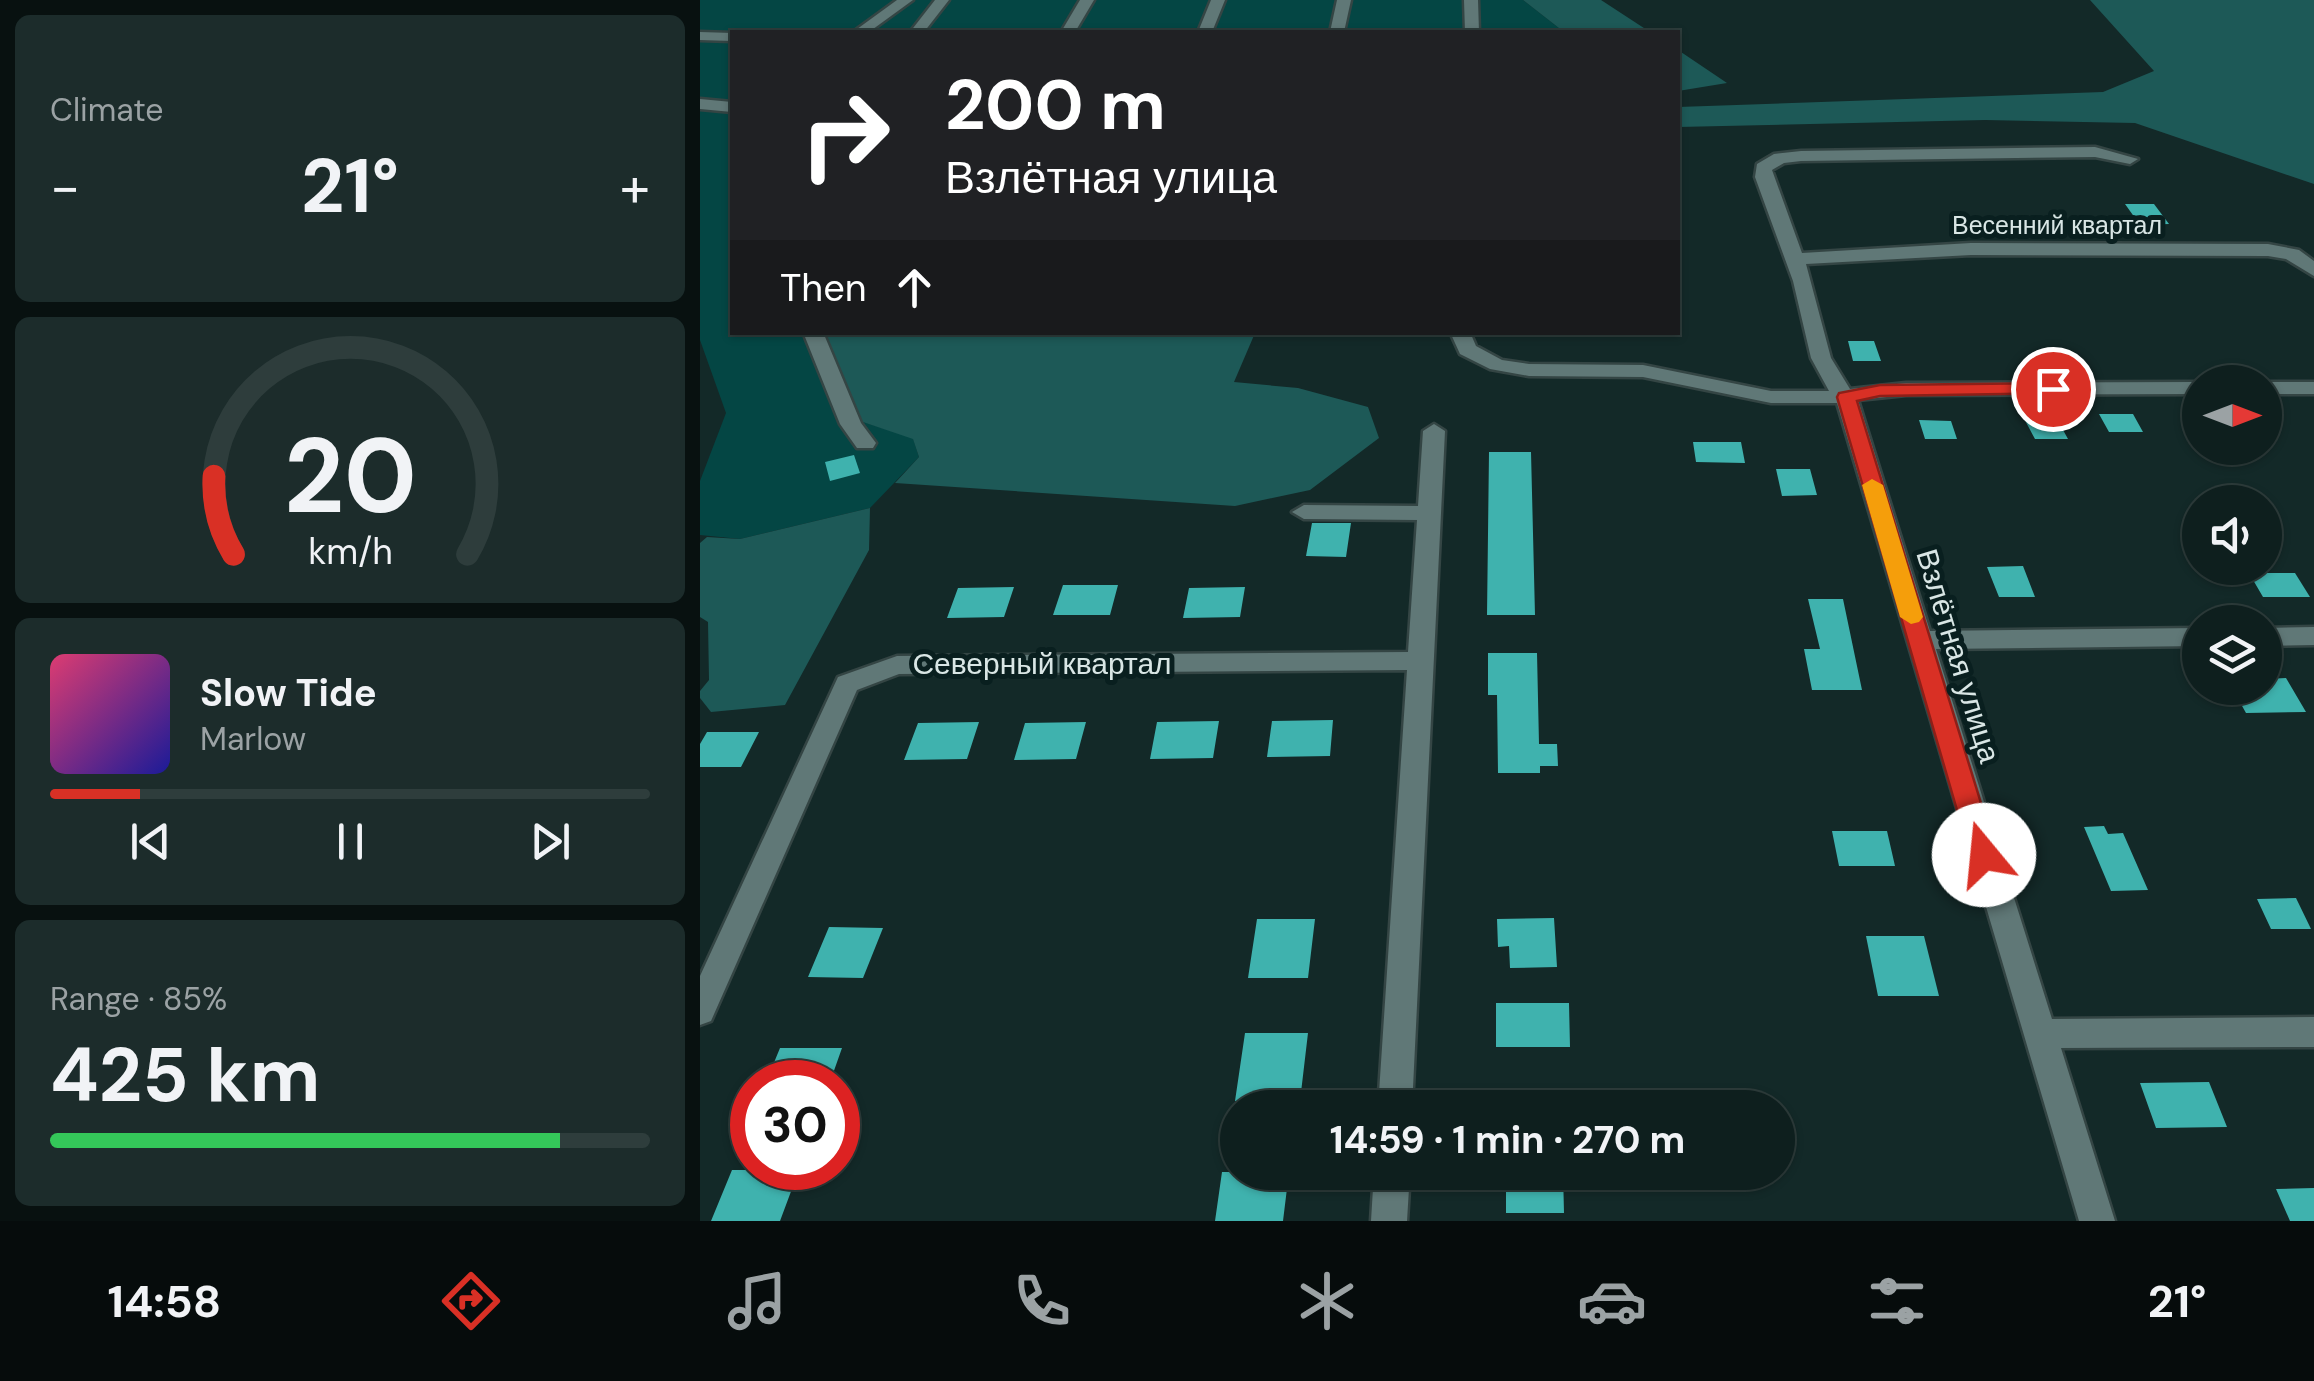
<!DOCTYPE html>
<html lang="en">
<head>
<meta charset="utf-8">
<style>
	:root { --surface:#0e1f1e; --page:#1c2c2b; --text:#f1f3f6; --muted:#9ba2a4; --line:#2e3d3c; --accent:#d93025 }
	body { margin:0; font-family:"DM Sans",sans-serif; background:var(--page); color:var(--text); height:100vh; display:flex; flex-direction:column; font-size:38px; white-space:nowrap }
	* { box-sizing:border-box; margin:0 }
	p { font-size:32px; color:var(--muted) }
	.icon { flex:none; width:55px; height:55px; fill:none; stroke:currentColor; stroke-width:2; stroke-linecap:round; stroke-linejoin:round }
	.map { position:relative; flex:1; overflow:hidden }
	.drawer { display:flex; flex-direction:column; gap:15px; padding:15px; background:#081110; width:700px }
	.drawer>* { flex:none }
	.banner { position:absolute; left:30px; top:30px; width:950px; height:305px; border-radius:0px; box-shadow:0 2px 8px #0004,0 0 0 2px var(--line); background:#202124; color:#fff; overflow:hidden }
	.needle { width:65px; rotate:90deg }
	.controls { position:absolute; left:1482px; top:365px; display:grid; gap:20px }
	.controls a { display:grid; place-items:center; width:100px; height:100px; border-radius:50%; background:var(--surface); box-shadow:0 2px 8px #0004,0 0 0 2px var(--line); font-size:50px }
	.speed { position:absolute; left:30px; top:1060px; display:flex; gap:20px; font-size:50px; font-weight:700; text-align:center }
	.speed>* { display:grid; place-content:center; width:130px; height:130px; border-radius:50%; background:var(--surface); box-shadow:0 2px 8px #0004,0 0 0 2px var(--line); line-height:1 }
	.speed .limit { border:15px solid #d22; background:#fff; color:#111 }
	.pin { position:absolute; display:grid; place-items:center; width:85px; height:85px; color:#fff; margin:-42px; border:5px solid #fff; border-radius:50%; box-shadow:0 2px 10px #0007 }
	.me { position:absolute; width:110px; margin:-55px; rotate:343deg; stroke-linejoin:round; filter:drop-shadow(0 0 8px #0008) }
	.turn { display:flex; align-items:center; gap:35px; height:210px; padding:0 50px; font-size:45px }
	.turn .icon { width:130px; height:130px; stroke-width:2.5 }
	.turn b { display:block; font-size:70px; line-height:85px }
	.then { display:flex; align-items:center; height:95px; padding:0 50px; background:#0003; gap:20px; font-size:38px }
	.big { font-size:75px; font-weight:700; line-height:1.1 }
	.drawer .widget { flex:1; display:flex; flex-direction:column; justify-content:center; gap:15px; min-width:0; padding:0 35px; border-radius:15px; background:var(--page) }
	.drawer .dial { align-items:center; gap:0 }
	.dial svg { height:260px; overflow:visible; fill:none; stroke:var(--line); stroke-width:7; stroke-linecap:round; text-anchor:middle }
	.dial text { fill:var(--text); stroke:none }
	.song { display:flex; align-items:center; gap:30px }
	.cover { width:120px; height:120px; border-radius:15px; background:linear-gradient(135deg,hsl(340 70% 55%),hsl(240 70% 35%)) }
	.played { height:10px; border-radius:5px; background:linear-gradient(90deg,var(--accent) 15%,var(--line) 15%) }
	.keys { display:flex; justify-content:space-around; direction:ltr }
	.heat { display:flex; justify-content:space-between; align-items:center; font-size:55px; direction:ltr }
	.charge { height:15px; border-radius:8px; background:linear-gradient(90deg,#34c759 85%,var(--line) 0) }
	.trip { position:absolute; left:520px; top:1090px; width:575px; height:100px; border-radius:50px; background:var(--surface); box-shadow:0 2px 8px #0004,0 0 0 2px var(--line); font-weight:700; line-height:100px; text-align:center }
	.dock { display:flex; height:160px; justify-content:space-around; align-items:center; background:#060c0c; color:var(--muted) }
	.dock .icon { width:70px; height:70px }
	.dock .on { color:var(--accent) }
	.dock b { font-size:45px; color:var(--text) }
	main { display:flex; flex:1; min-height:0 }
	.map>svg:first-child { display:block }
</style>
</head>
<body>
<main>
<section class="drawer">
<div class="widget"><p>Climate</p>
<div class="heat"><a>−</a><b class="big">21°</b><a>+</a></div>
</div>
<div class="widget dial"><svg viewBox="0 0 100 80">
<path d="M14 69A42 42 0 1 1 86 69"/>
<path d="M14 69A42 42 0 0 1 8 45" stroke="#d93025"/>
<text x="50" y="56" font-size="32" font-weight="700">20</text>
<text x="50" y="72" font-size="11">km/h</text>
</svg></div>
<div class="widget">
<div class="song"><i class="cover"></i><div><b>Slow Tide</b><p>Marlow</p></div></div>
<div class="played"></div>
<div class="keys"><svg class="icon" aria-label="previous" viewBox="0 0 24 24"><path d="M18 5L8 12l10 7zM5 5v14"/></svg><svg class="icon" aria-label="pause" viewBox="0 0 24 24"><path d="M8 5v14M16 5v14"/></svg><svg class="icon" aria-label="next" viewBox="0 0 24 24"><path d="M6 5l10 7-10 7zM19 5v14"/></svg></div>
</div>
<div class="widget"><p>Range · 85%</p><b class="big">425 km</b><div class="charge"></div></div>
</section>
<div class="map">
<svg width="1614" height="1221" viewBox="0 0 1614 1221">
	<rect width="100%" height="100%" fill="#132928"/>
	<!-- green -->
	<path fill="#044644" d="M0,0H823L864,32H32V332L117,333L154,419L213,438L219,457L170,508L40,539L0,535V481L26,413L0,340Z"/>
	<!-- forest -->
	<path fill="#1d5957" d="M823,0H901L950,32H864Z
		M1390,0H1614V184L1435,123L1285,120L978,127V107L1403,92L1454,71Z
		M978,50L1027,83L978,91Z
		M117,333H555L534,382L598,388L668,407L679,438L610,490L535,506L195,483L219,457L213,439L154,419Z
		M170,508L169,550L85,705L11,712L0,698V691L9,680L8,622L0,617V543L7,537L40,539Z"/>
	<!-- building -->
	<path fill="#3fb2ae" d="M1425,204H1454L1469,224L1440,225Z
		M1148,341H1174L1181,361H1153Z
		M1351,408L1368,439H1335L1319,409Z
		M1399,414H1433L1443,432H1409Z
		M1219,420L1251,421L1257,439H1225Z
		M993,442H1041L1045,463L996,462Z
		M789,452H831L835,615H787Z
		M154,455L160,473L130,481L125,462Z
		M1076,469H1110L1117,495L1082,496Z
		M612,523H651L646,557L606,556Z
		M1323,566L1335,597H1299L1287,567Z
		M1549,573H1595L1610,597H1563Z
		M363,585H418L410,615H353Z
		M314,587L304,617L247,618L258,588Z
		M545,587L540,617L483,618L489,588Z
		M1108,599H1143L1162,690H1112L1104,649H1120Z
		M788,653H837L839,744H857L858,766H840V773H798L797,695H788Z
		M1586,678L1606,712L1546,713L1532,688H1565V679Z
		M633,720L630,756L567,757L572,721Z
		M519,721L513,758L450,759L457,722Z
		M279,722L267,759L204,760L218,723Z
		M386,722L376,759L314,760L325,723Z
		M7,732H59L41,767H0V744Z
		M1404,826L1408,834L1423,833L1448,890L1411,891L1384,827Z
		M1132,831H1187L1195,866H1139Z
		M1596,898L1611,929H1571L1557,899Z
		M854,918L857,967L810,968L809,946L798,947L797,919Z
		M557,919H615L608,978H548Z
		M129,927L183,928L163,978L108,977Z
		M1166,936H1224L1239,996H1178Z
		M796,1003H869L870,1047H796Z
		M545,1033H608L600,1101H535Z
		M80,1048H142L130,1082H66Z
		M1509,1082L1527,1127L1456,1128L1440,1083Z
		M32,1170H99L80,1221H11Z
		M522,1172H589L583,1221H515Z
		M806,1172H863L864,1213H806Z
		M1614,1188V1221H1590L1576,1189Z"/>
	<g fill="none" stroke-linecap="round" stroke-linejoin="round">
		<!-- minor casing -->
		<g stroke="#344544" stroke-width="5">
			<path id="minor" d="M197,0H213L169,32H153Z
				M235,0H249L224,32H210Z
				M380,0H394L375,32H361Z
				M511,0H525L512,32H498Z
				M637,0H651L644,32H630Z
				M764,0H778L779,32H765Z
				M0,32L32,33V41L0,40Z
				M0,99L32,102V112L0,109Z
				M1395,147L1438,159L1430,164L1395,157L1101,161L1084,163L1072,170L1102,253L1271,243L1568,244L1599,250L1614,261V276L1586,259L1568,256L1271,255L1106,264L1131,358L1150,389L1206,383L1500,382H1503H1500V394L1206,395L1158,400L1230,631L1500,628V646L1236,649L1352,1019L1614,1017V1047L1361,1048L1415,1221H1379L1137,403H1071L943,377L829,376L790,369L760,354L750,332H770L776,346L802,360L829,364L943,365L1071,391H1129L1111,358L1093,281L1055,177L1057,164L1074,154L1101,151Z
				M103,332H123L161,423L176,443L173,448H157L140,424Z
				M1562,382H1614V394H1565V382Z
				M734,424L745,431L712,1108H678L707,670L199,674L157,690L11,1021L0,1025V976L138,677L197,656L708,652L717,520L604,519L592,512L604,505L718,506L723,431Z
				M1614,627V645L1565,646V628Z
				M674,1172H710L707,1221H671Z"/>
		</g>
		<!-- minor -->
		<use href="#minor" fill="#607877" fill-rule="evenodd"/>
	</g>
	<!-- route -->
	<path fill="#d93025" stroke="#8d1f18" stroke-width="2.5" d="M1353,383L1360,385V393L1180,396L1157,401L1297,855L1293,862L1284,866L1274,862L1270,855L1137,397L1139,393L1180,385Z"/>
	<!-- slow -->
	<path fill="#f59e0b" d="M1172,479L1183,485L1223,617L1219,622L1211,624L1200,617L1162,485Z"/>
	<g text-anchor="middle" stroke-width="10" stroke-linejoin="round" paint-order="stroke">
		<!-- far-street labels -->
		<g font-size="25" fill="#d9e6e5" stroke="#091f1f">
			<text x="1357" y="234">Весенний квартал</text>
		</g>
		<!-- street labels -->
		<g font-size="30" fill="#d9e6e5" stroke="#091f1f">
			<text transform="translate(1258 656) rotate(73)" y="10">Взлётная улица</text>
			<text x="342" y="674">Северный квартал</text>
		</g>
	</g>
</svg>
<div class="controls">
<a><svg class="needle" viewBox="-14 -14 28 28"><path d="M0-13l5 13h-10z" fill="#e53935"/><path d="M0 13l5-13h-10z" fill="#9ba2a4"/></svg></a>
<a><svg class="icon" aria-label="sound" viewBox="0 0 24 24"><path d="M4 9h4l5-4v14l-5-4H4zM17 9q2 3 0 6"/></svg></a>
<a><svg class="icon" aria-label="layers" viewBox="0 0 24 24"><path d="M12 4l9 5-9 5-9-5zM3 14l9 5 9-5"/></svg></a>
</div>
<div class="speed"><div class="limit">30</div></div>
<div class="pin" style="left:1353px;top:389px;background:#d93025"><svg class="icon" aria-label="arrive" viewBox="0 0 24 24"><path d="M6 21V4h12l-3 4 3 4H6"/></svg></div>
<svg class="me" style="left:1284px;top:855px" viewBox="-20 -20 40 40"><circle r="19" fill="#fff"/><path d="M0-13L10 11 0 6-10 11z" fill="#d93025"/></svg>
<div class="trip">14:59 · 1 min · 270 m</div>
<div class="banner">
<div class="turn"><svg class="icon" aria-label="right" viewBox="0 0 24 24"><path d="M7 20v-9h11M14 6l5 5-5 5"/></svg><div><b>200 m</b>Взлётная улица</div></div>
<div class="then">Then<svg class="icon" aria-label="ahead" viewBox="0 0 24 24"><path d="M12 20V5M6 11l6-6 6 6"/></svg></div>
</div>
</div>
</main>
<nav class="dock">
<b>14:58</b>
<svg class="icon on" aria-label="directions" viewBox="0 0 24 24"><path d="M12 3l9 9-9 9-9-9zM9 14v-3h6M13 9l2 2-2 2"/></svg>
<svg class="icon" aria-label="music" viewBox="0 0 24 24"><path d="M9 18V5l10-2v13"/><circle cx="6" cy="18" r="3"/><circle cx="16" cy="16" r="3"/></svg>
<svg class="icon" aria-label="phone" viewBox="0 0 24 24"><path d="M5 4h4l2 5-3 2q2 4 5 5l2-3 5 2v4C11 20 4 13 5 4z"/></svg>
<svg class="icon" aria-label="climate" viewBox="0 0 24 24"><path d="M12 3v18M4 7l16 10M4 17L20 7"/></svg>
<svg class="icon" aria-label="car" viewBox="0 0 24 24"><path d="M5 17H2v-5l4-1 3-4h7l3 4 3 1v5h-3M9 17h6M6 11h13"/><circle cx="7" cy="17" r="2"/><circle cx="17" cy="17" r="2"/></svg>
<svg class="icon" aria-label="filters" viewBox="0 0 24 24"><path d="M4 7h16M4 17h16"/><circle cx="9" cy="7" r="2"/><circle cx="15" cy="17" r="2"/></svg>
<b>21°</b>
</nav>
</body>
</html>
